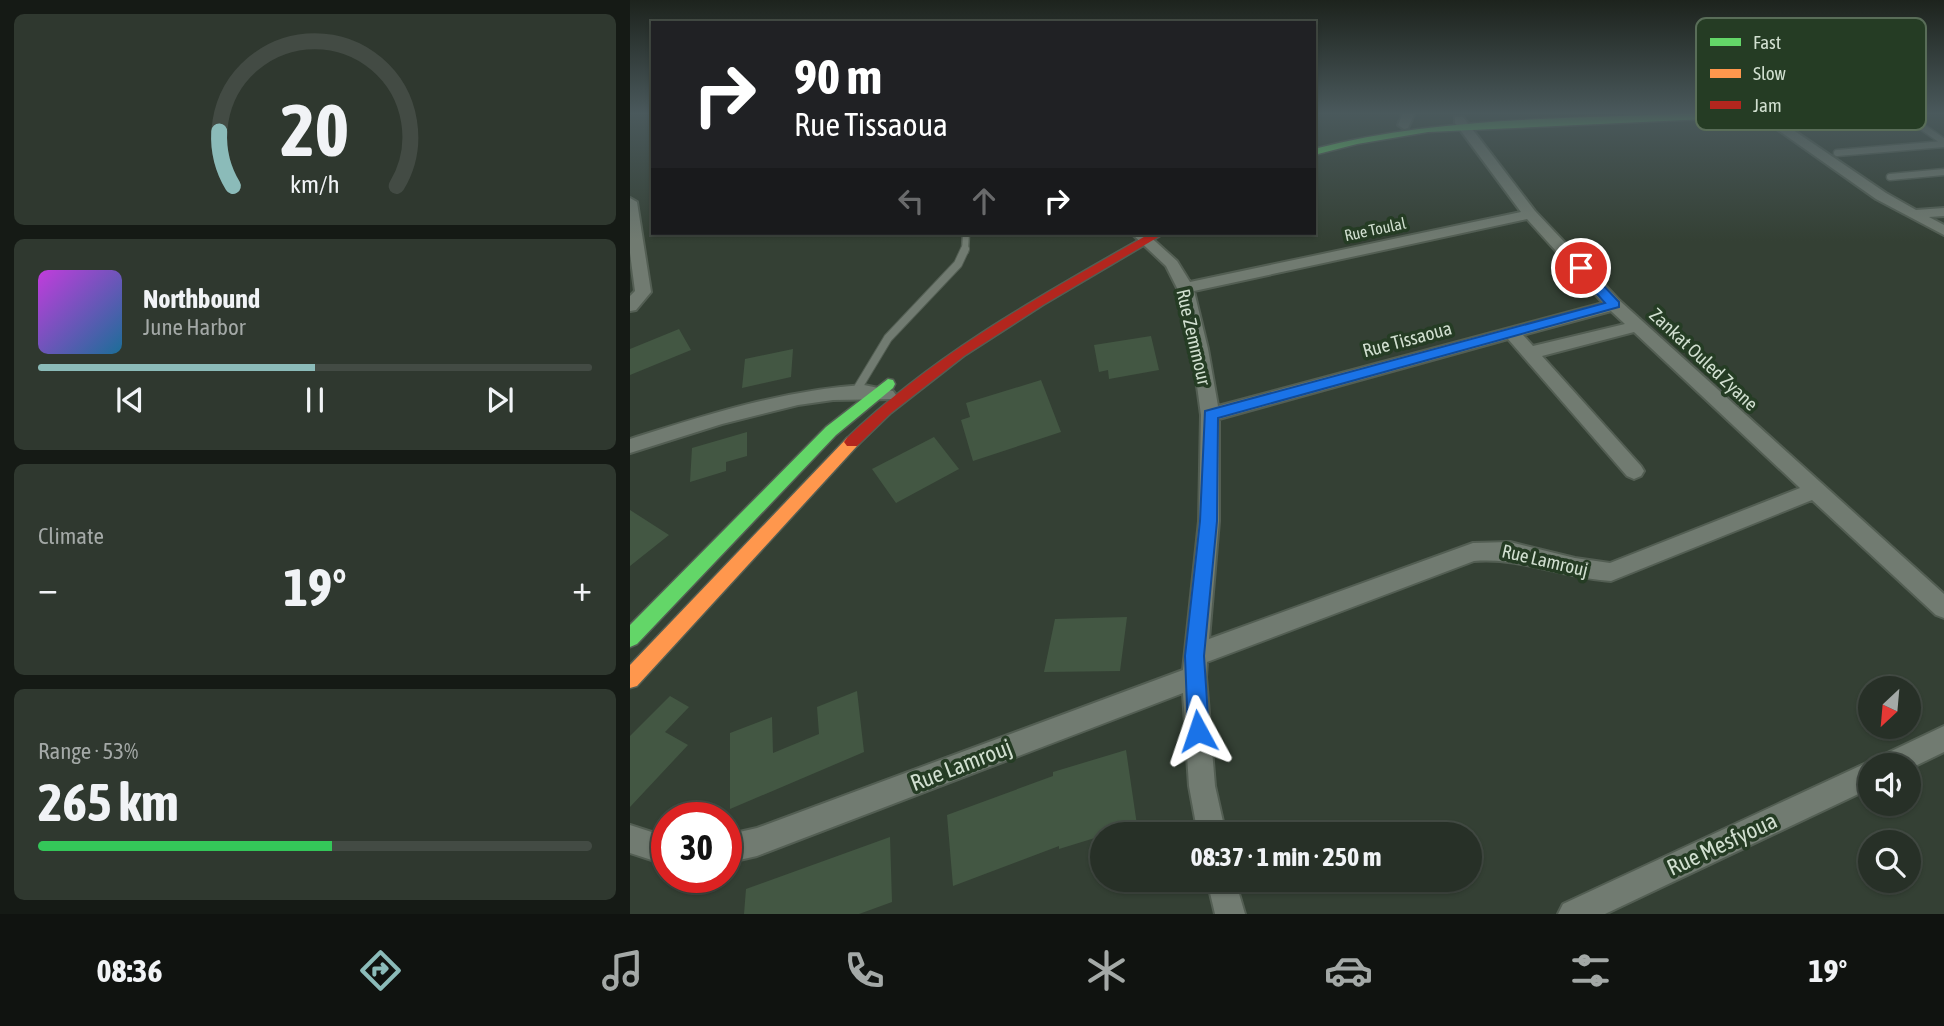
<!DOCTYPE html>
<html lang="en">
<head>
<meta charset="utf-8">
<style>
	:root { --surface:#273027; --page:#2f382f; --text:#f1f3f6; --muted:#a4a9a7; --line:#434b44; --accent:#8bbbb9 }
	body { margin:0; font-family:"Asap Condensed",sans-serif; background:var(--page); color:var(--text); height:100vh; display:flex; flex-direction:column; font-size:26px; white-space:nowrap }
	* { box-sizing:border-box; margin:0 }
	p { font-size:23px; color:var(--muted) }
	.icon { flex:none; width:38px; height:38px; fill:none; stroke:currentColor; stroke-width:2; stroke-linecap:round; stroke-linejoin:round }
	.map { position:relative; flex:1; overflow:hidden }
	.details { display:flex; flex-direction:column; gap:14px; padding:14px; background:#151a15; width:630px }
	.details>* { flex:none }
	.guide { position:absolute; left:21px; top:21px; width:665px; height:214px; border-radius:0px; box-shadow:0 2px 5px #0004,0 0 0 2px var(--line); background:#202124; color:#fff; overflow:hidden }
	.needle { width:46px; rotate:206deg }
	.buttons { position:absolute; left:1228px; top:676px; display:grid; gap:14px }
	.buttons a { display:grid; place-items:center; width:63px; height:63px; border-radius:50%; background:var(--surface); box-shadow:0 2px 5px #0004,0 0 0 2px var(--line); font-size:35px }
	.speed { position:absolute; left:21px; top:802px; display:flex; gap:14px; font-size:35px; font-weight:700; text-align:center }
	.speed>* { display:grid; place-content:center; width:91px; height:91px; border-radius:50%; background:var(--surface); box-shadow:0 2px 5px #0004,0 0 0 2px var(--line); line-height:1 }
	.speed .limit { border:10px solid #d22; background:#fff; color:#111 }
	.pin { position:absolute; display:grid; place-items:center; width:60px; height:60px; color:#fff; margin:-30px; border:4px solid #fff; border-radius:50%; box-shadow:0 2px 7px #0007 }
	.me { position:absolute; width:77px; margin:-38px; rotate:355deg; stroke-linejoin:round; filter:drop-shadow(0 0 5px #0008) }
	.turn { display:flex; align-items:center; gap:24px; height:147px; padding:0 28px; font-size:32px }
	.turn .icon { width:91px; height:91px; stroke-width:2.5 }
	.turn b { display:block; font-size:49px; line-height:60px }
	.lanes { display:flex; align-items:center; height:66px; padding:0 28px; background:#0003; justify-content:center; gap:35px; direction:ltr }
	.lanes .off { opacity:.35 }
	.big { font-size:52px; font-weight:700; line-height:1.1 }
	.details .tile { flex:1; display:flex; flex-direction:column; justify-content:center; gap:10px; min-width:0; padding:0 24px; border-radius:10px; background:var(--page) }
	.details .dial { align-items:center; gap:0 }
	.dial svg { height:182px; overflow:visible; fill:none; stroke:var(--line); stroke-width:7; stroke-linecap:round; text-anchor:middle }
	.dial text { fill:var(--text); stroke:none }
	.song { display:flex; align-items:center; gap:21px }
	.cover { width:84px; height:84px; border-radius:10px; background:linear-gradient(135deg,hsl(290 70% 55%),hsl(200 70% 35%)) }
	.played { height:7px; border-radius:4px; background:linear-gradient(90deg,var(--accent) 50%,var(--line) 50%) }
	.keys { display:flex; justify-content:space-around; direction:ltr }
	.heat { display:flex; justify-content:space-between; align-items:center; font-size:38px; direction:ltr }
	.charge { height:10px; border-radius:5px; background:linear-gradient(90deg,#34c759 53%,var(--line) 0) }
	.trip { position:absolute; left:460px; top:822px; width:392px; height:70px; border-radius:35px; background:var(--surface); box-shadow:0 2px 5px #0004,0 0 0 2px var(--line); font-weight:700; line-height:70px; text-align:center }
	.tabs { display:flex; height:112px; justify-content:space-around; align-items:center; background:#101310; color:var(--muted) }
	.tabs .icon { width:49px; height:49px }
	.tabs .current { color:var(--accent) }
	.tabs b { font-size:32px; color:var(--text) }
	main { display:flex; flex:1; min-height:0 }
	.map>svg:first-child { display:block }
</style>
</head>
<body>
<main>
<section class="details">
<div class="tile dial"><svg viewBox="0 0 100 80">
<path d="M14 69A42 42 0 1 1 86 69"/>
<path d="M14 69A42 42 0 0 1 8 45" stroke="#8bbbb9"/>
<text x="50" y="56" font-size="32" font-weight="700">20</text>
<text x="50" y="72" font-size="11">km/h</text>
</svg></div>
<div class="tile">
<div class="song"><i class="cover"></i><div><b>Northbound</b><p>June Harbor</p></div></div>
<div class="played"></div>
<div class="keys"><svg class="icon" aria-label="previous" viewBox="0 0 24 24"><path d="M18 5L8 12l10 7zM5 5v14"/></svg><svg class="icon" aria-label="pause" viewBox="0 0 24 24"><path d="M8 5v14M16 5v14"/></svg><svg class="icon" aria-label="next" viewBox="0 0 24 24"><path d="M6 5l10 7-10 7zM19 5v14"/></svg></div>
</div>
<div class="tile"><p>Climate</p>
<div class="heat"><a>−</a><b class="big">19°</b><a>+</a></div>
</div>
<div class="tile"><p>Range · 53%</p><b class="big">265 km</b><div class="charge"></div></div>
</section>
<div class="map">
<svg width="1314" height="914" viewBox="0 0 1314 914">
	<rect width="100%" height="100%" fill="#344034"/>
	<!-- building -->
	<path fill="#435743" d="M49,329L61,350L0,375V349Z
		M521,336L529,370L479,379L478,370L469,372L464,345Z
		M163,349L161,377L112,388L115,359Z
		M411,380L431,432L343,461L331,420L340,417L336,403Z
		M117,432V456L96,462V471L60,482L62,448Z
		M304,437L329,469L266,503L242,469Z
		M0,510L39,535L0,566Z
		M497,617L490,671L414,672L425,619Z
		M227,691L234,752L100,809V733L142,717L143,753L189,734L187,707Z
		M40,696L59,707L35,732L58,745L0,807V736Z
		M496,750L507,825L429,849V846L323,886L317,815L423,776V772Z
		M260,837L262,902L229,914H114L116,889Z"/>
	<g fill="none" stroke-linecap="round" stroke-linejoin="round">
		<!-- lane-far1 casing -->
		<g stroke="#535e53" stroke-width="9">
			<path id="lane-far1" d="M1288,124L1314,142
				M1207,153L1314,144
				M1260,177L1314,172
				M335,251L336,233"/>
		</g>
		<!-- lane casing -->
		<g stroke="#535e53" stroke-width="10">
			<path id="lane" d="M226,391L258,338L328,264L335,249"/>
		</g>
		<!-- street casing -->
		<g stroke="#535e53" stroke-width="4">
			<path id="street" d="M773,113H785L778,128L774,129L768,125Z
				M1124,113H1138L1256,193L1286,210L1314,208V216L1299,217L1314,225V235L1246,199Z
				M825,117H833L905,211L990,301L1314,594V618L1306,615L1182,500L981,581C934,578 892,557 844,561L577,662L576,677L585,786L596,835H568L559,786L553,693L127,856L96,863V835L127,828L553,670L569,521L571,415L562,349L547,288L536,266L501,233H516L547,261L560,282L891,212L825,123ZM897,219L973,303L588,406L578,349L564,291ZM981,311L995,324L903,346L893,335ZM1004,332L1170,488L980,563L945,558L880,542L843,543L579,639L589,521V419L878,339L997,476L1004,479L1011,476L1014,471L1011,466L912,356Z
				M0,198L7,202L21,292L6,310L0,311V296L5,291L0,253Z
				M234,385L263,391L266,395L263,399L203,400L168,405L92,424L0,453V439C76,415 153,390 234,385Z
				M1314,726V752L1279,769V765H1241V788L975,914H928L933,904L1232,765L1241,761L1248,764L1251,756Z
				M0,825L37,837V865L0,853Z
				M577,880H605L615,914H585Z"/>
		</g>
		<!-- fast casing -->
		<g stroke="#535e53" stroke-width="3">
			<path id="fast" d="M1072,113H1146L1141,116L798,132L727,144L684,155V149C810,116 943,119 1072,113Z
				M258,379L263,380L265,384L263,388L206,435L7,644L0,647V625L196,427Z"/>
		</g>
		<!-- slow casing -->
		<g stroke="#535e53" stroke-width="3">
			<path id="slow" d="M222,436L227,438L230,442L227,446L7,686L0,688V665L217,438Z"/>
		</g>
		<!-- jam casing -->
		<g stroke="#535e53" stroke-width="3">
			<path id="jam" d="M521,233H535L413,305L334,356L261,413L227,446H217L214,442L217,438C308,351 412,295 521,233Z"/>
		</g>
		<!-- lane-far1 -->
		<use href="#lane-far1" stroke="#717b71" stroke-width="6"/>
		<!-- lane -->
		<use href="#lane" stroke="#717b71" stroke-width="8"/>
		<!-- street -->
		<use href="#street" fill="#717b71" fill-rule="evenodd"/>
		<!-- fast -->
		<use href="#fast" fill="#63d668" fill-rule="evenodd"/>
		<!-- slow -->
		<use href="#slow" fill="#ff974d" fill-rule="evenodd"/>
		<!-- jam -->
		<use href="#jam" fill="#b3261e" fill-rule="evenodd"/>
	</g>
	<!-- sky -->
	<linearGradient id="sky" x2="0" y2="1"><stop stop-color="#1d231d"/><stop offset="0.47" stop-color="#4a595c"/><stop offset="1" stop-color="#4a595c" stop-opacity="0"/></linearGradient>
	<rect width="1314" height="241" fill="url(#sky)"/>
	<!-- route -->
	<path fill="#1a73e8" stroke="#114b97" stroke-width="2" d="M951,265L955,266L989,302V307L588,418L587,521L574,656L579,731L575,739L568,742L561,739L558,731L555,656L570,521L575,411L975,303L944,268Z"/>
	<g text-anchor="middle" stroke-width="7" stroke-linejoin="round" paint-order="stroke">
		<!-- far-street labels -->
		<g font-size="16" fill="#d1dfd0" stroke="#253c24">
			<text transform="translate(745 229) rotate(-12)" y="6">Rue Toulal</text>
		</g>
		<!-- street labels -->
		<g font-size="19" fill="#d1dfd0" stroke="#253c24">
			<text transform="translate(564 337) rotate(77)" y="7">Rue Zemmour</text>
			<text transform="translate(777 339) rotate(-15)" y="7">Rue Tissaoua</text>
			<text transform="translate(1074 359) rotate(43)" y="7">Zankat Ouled Zyane</text>
			<text transform="translate(915 560) rotate(13)" y="7">Rue Lamrouj</text>
		</g>
		<!-- near-street labels -->
		<g font-size="23" fill="#d1dfd0" stroke="#253c24">
			<text transform="translate(331 765) rotate(-21)" y="8">Rue Lamrouj</text>
			<text transform="translate(1092 844) rotate(-25)" y="8">Rue Mesfyoua</text>
		</g>
	</g>
	<!-- legend -->
	<rect x="1066" y="18" width="230" height="112" rx="10" fill="#253c24" stroke="#596d58" stroke-width="2"/>
	<rect x="1080" y="38" width="31" height="8" fill="#63d668"/>
	<rect x="1080" y="69" width="31" height="9" fill="#ff974d"/>
	<rect x="1080" y="101" width="31" height="8" fill="#b3261e"/>
	<g font-size="19" fill="#d1dfd0">
		<text x="1123" y="49">Fast</text>
		<text x="1123" y="80">Slow</text>
		<text x="1123" y="112">Jam</text>
	</g>
</svg>
<div class="buttons">
<a><svg class="needle" viewBox="-14 -14 28 28"><path d="M0-13l5 13h-10z" fill="#e53935"/><path d="M0 13l5-13h-10z" fill="#a4a9a7"/></svg></a>
<a><svg class="icon" aria-label="sound" viewBox="0 0 24 24"><path d="M4 9h4l5-4v14l-5-4H4zM17 9q2 3 0 6"/></svg></a>
<a><svg class="icon" aria-label="search" viewBox="0 0 24 24"><circle cx="10" cy="10" r="6"/><path d="M15 15l6 6"/></svg></a>
</div>
<div class="speed"><div class="limit">30</div></div>
<div class="pin" style="left:951px;top:268px;background:#d93025"><svg class="icon" aria-label="arrive" viewBox="0 0 24 24"><path d="M6 21V4h12l-3 4 3 4H6"/></svg></div>
<svg class="me" style="left:568px;top:731px" viewBox="-20 -20 40 40"><path d="M0-17L14 15 0 8-14 15z" fill="#1a73e8" stroke="#fff" stroke-width="4"/></svg>
<div class="trip">08:37 · 1 min · 250 m</div>
<div class="guide">
<div class="turn"><svg class="icon" aria-label="right" viewBox="0 0 24 24"><path d="M7 20v-9h11M14 6l5 5-5 5"/></svg><div><b>90 m</b>Rue Tissaoua</div></div>
<div class="lanes"><svg class="icon off" aria-label="left" viewBox="0 0 24 24"><path d="M17 20v-9H6M10 6l-5 5 5 5"/></svg><svg class="icon off" aria-label="ahead" viewBox="0 0 24 24"><path d="M12 20V5M6 11l6-6 6 6"/></svg><svg class="icon" aria-label="right" viewBox="0 0 24 24"><path d="M7 20v-9h11M14 6l5 5-5 5"/></svg></div>
</div>
</div>
</main>
<nav class="tabs">
<b>08:36</b>
<svg class="icon current" aria-label="directions" viewBox="0 0 24 24"><path d="M12 3l9 9-9 9-9-9zM9 14v-3h6M13 9l2 2-2 2"/></svg>
<svg class="icon" aria-label="music" viewBox="0 0 24 24"><path d="M9 18V5l10-2v13"/><circle cx="6" cy="18" r="3"/><circle cx="16" cy="16" r="3"/></svg>
<svg class="icon" aria-label="phone" viewBox="0 0 24 24"><path d="M5 4h4l2 5-3 2q2 4 5 5l2-3 5 2v4C11 20 4 13 5 4z"/></svg>
<svg class="icon" aria-label="climate" viewBox="0 0 24 24"><path d="M12 3v18M4 7l16 10M4 17L20 7"/></svg>
<svg class="icon" aria-label="car" viewBox="0 0 24 24"><path d="M5 17H2v-5l4-1 3-4h7l3 4 3 1v5h-3M9 17h6M6 11h13"/><circle cx="7" cy="17" r="2"/><circle cx="17" cy="17" r="2"/></svg>
<svg class="icon" aria-label="filters" viewBox="0 0 24 24"><path d="M4 7h16M4 17h16"/><circle cx="9" cy="7" r="2"/><circle cx="15" cy="17" r="2"/></svg>
<b>19°</b>
</nav>
</body>
</html>
